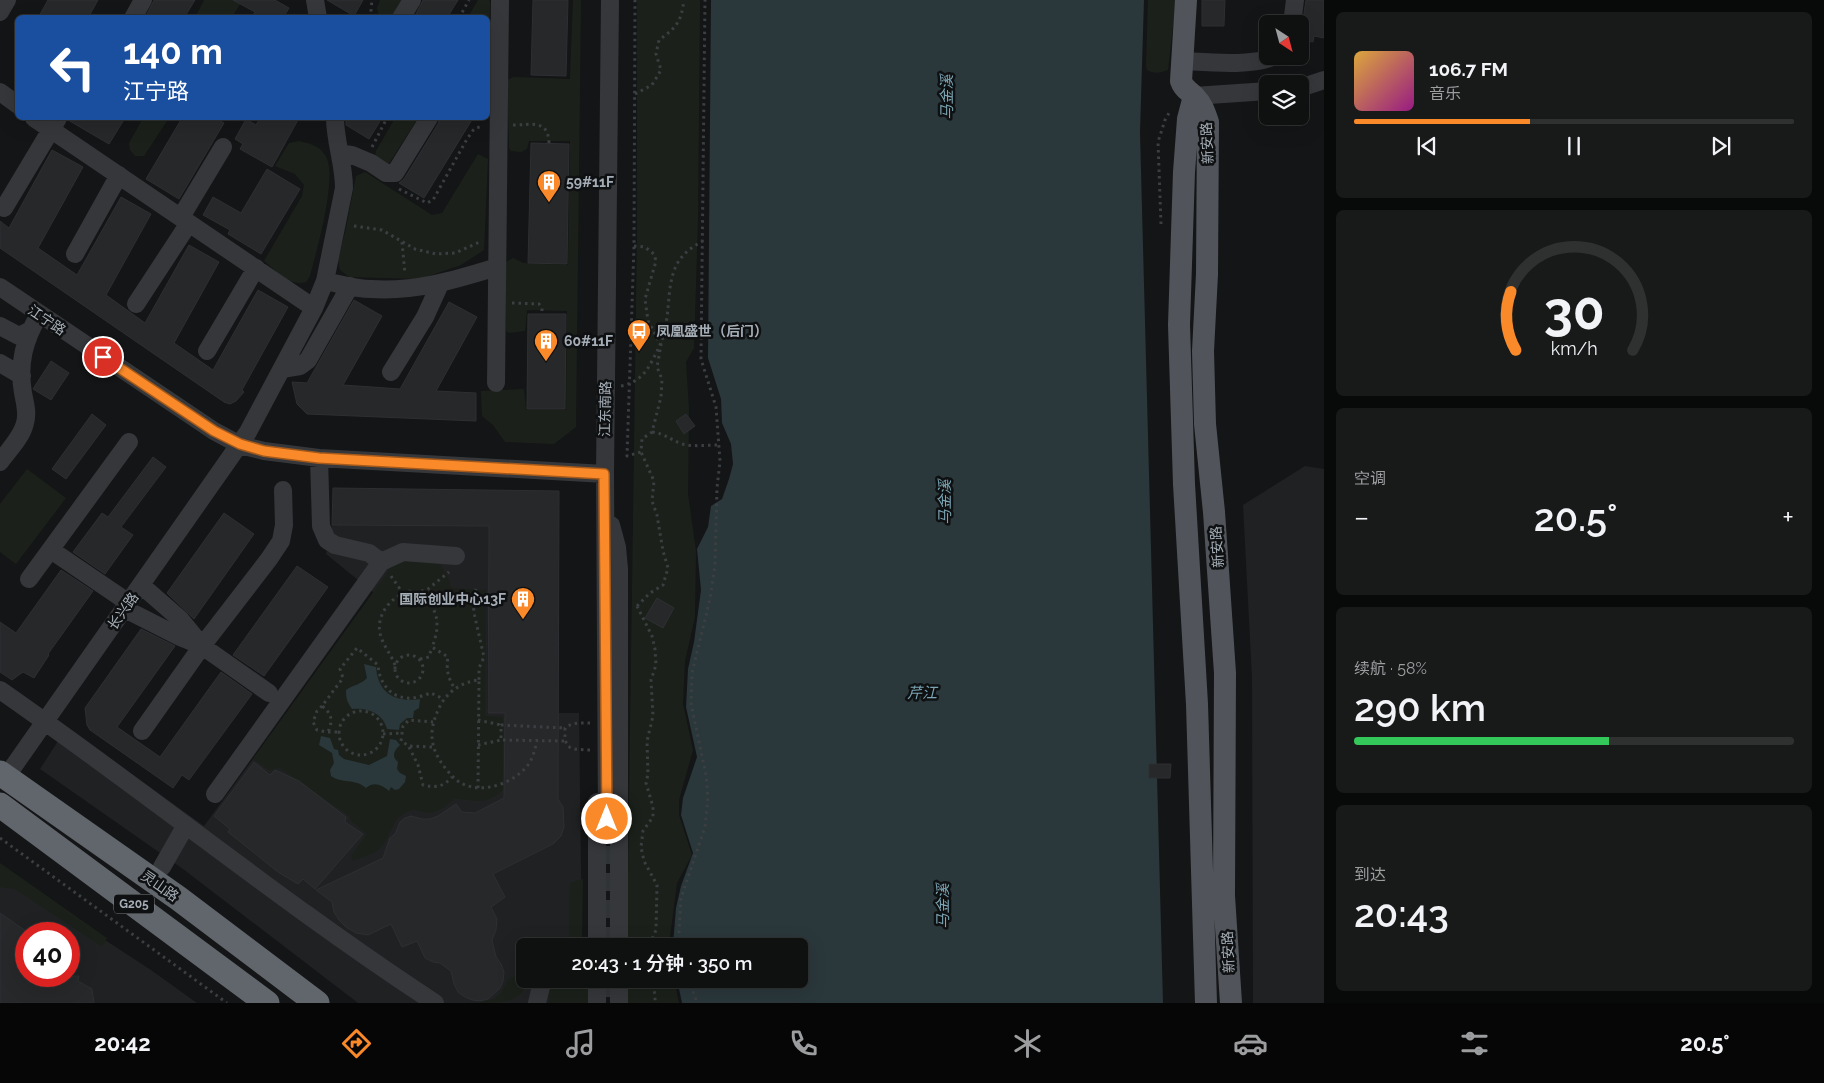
<!DOCTYPE html>
<html lang="zh">
<head>
<meta charset="utf-8">
<style>
	:root { --surface:#0f1010; --page:#181919; --text:#f1f3f6; --muted:#9b9d9f; --line:#2f3030; --accent:#fa8929 }
	body { margin:0; font-family:Raleway,"Noto Sans SC",sans-serif; background:var(--page); color:var(--text); height:100vh; display:flex; flex-direction:column; font-size:19px; white-space:nowrap }
	* { box-sizing:border-box; margin:0 }
	p { font-size:16px; color:var(--muted) }
	.icon { flex:none; width:28px; height:28px; fill:none; stroke:currentColor; stroke-width:2; stroke-linecap:round; stroke-linejoin:round }
	.map { position:relative; flex:1; overflow:hidden }
	.panel { display:flex; flex-direction:column; gap:12px; padding:12px; background:#080909; width:500px }
	.panel>* { flex:none }
	.hud { position:absolute; left:15px; top:15px; width:475px; height:105px; border-radius:8px; box-shadow:0 5px 20px #0002,0 0 0 1px var(--line); background:#1a4fa0; color:#fff; overflow:hidden }
	.needle { width:32px; rotate:144deg }
	.fabs { position:absolute; left:1259px; top:15px; display:grid; gap:10px }
	.fabs a { display:grid; place-items:center; width:50px; height:50px; border-radius:8px; background:var(--surface); box-shadow:0 5px 20px #0002,0 0 0 1px var(--line); font-size:25px }
	.speed { position:absolute; left:15px; top:922px; display:flex; gap:10px; font-size:25px; font-weight:700; text-align:center }
	.speed>* { display:grid; place-content:center; width:65px; height:65px; border-radius:50%; background:var(--surface); box-shadow:0 5px 20px #0002,0 0 0 1px var(--line); line-height:1 }
	.speed .limit { border:8px solid #d22; background:#fff; color:#111 }
	.pin { position:absolute; display:grid; place-items:center; width:42px; height:42px; color:#fff; margin:-21px; border:2px solid #fff; border-radius:50%; box-shadow:0 1px 5px #0007 }
	.me { position:absolute; width:55px; margin:-28px; rotate:0deg; stroke-linejoin:round; filter:drop-shadow(0 0 4px #0008) }
	.turn { display:flex; align-items:center; gap:18px; height:105px; padding:0 25px; font-size:22px }
	.turn .icon { width:65px; height:65px; stroke-width:2.5 }
	.turn b { display:block; font-size:35px; line-height:42px }
	.big { font-size:38px; font-weight:600; line-height:1.1 }
	.panel .widget { flex:1; display:flex; flex-direction:column; justify-content:center; gap:8px; min-width:0; padding:0 18px; border-radius:8px; background:var(--page) }
	.panel .dial { align-items:center; gap:0 }
	.dial svg { height:130px; overflow:visible; fill:none; stroke:var(--line); stroke-width:7; stroke-linecap:round; text-anchor:middle }
	.dial text { fill:var(--text); stroke:none }
	.song { display:flex; align-items:center; gap:15px }
	.cover { width:60px; height:60px; border-radius:8px; background:linear-gradient(135deg,hsl(40 70% 55%),hsl(310 70% 35%)) }
	.played { height:5px; border-radius:2px; background:linear-gradient(90deg,var(--accent) 40%,var(--line) 40%) }
	.keys { display:flex; justify-content:space-around; direction:ltr }
	.heat { display:flex; justify-content:space-between; align-items:center; font-size:28px; direction:ltr }
	.charge { height:8px; border-radius:4px; background:linear-gradient(90deg,#34c759 58%,var(--line) 0) }
	.trip { position:absolute; left:516px; top:938px; width:292px; height:50px; border-radius:8px; background:var(--surface); box-shadow:0 5px 20px #0002,0 0 0 1px var(--line); font-weight:600; line-height:50px; text-align:center }
	.menu { display:flex; height:80px; justify-content:space-around; align-items:center; background:#060606; color:var(--muted) }
	.menu .icon { width:35px; height:35px }
	.menu .on { color:var(--accent) }
	.menu b { font-size:22px; color:var(--text) }
	main { display:flex; flex:1; min-height:0 }
	.map>svg:first-child { display:block }
</style>
</head>
<body>
<main>
<div class="map">
<svg width="1324" height="1003" viewBox="0 0 1324 1003">
	<rect width="100%" height="100%" fill="#141516"/>
	<!-- built -->
	<path fill="#202123" fill-rule="evenodd" d="M1305,466L1324,469V1003H1253L1252,678L1243,505Z
		M332,525L489,526L487,713H579L582,946H525V979H582V1003H358L183,869L40,769L67,727L204,826L374,593L326,554Z
		M0,882L21,885L151,970L197,1003H0ZM26,934H69V976H26Z"/>
	<!-- green -->
	<path fill="#1b211a" d="M204,0H243L232,17L195,18Z
		M380,0H405L394,17H383L379,15L377,8Z
		M478,0H489L490,2L488,102V18L468,17Z
		M573,0H581L576,427L554,444L505,442L493,425L482,416L481,391L524,389L526,410H566L567,311L527,310L525,331L509,333L506,331V262L513,258L523,263L568,265L570,141H529L527,149L521,152L511,151L509,148L507,80L514,77L570,79Z
		M637,0H700L698,219L694,348L686,362L689,409L688,494L696,551L695,617L685,661L683,704L693,750L679,800V815L692,855L677,883L670,937V946H627L637,234Z
		M1148,0H1176L1168,70C1160,73 1154,74 1147,70L1146,66Z
		M143,118H169L144,156H135L130,150L129,143Z
		M395,118H418L388,165L375,157L376,151Z
		M299,141C310,144 319,145 325,155C339,175 316,252 310,276L306,282C289,287 277,271 264,261L302,196L304,185L295,174L275,166L289,143Z
		M478,154L488,159L484,250L461,265L420,279L349,277L340,270L338,260L346,228L356,176L365,172L432,215L442,213Z
		M27,469L66,498L16,564L0,552V504Z
		M418,557L438,561L449,579L451,588L486,590L485,716L503,717V790C483,807 477,799 454,799C447,805 440,811 431,813C422,814 417,806 405,813C390,821 391,840 378,850C372,855 361,857 353,861L351,856L367,834L351,821L349,816L280,768L269,770L253,759L395,562Z
		M0,863L107,938L104,944L101,946L15,889L0,887Z
		M583,879L582,946H569L570,883Z
		M519,974L526,982C523,1003 499,1003 478,1003L494,999L501,993L508,980Z
		M551,979H593L595,1003H549L548,981Z
		M626,979H674L679,1003H626Z"/>
	<!-- water -->
	<path fill="#2a373b" d="M711,0H1144L1140,132L1163,1003H682L677,979H800V946H673V944L676,908L681,886L693,853L681,815L683,798L697,757L686,707L688,669L694,642L701,590L697,549L708,527L711,506L722,499L729,479L733,464L731,444L722,423L721,399L708,358Z
		M364,664L376,667C378,693 395,703 420,699L419,708L414,711L413,718H407L400,724L399,730L387,729C383,713 367,707 352,709C347,702 346,698 346,690C353,685 362,684 367,678Z
		M321,736L330,738L334,749L338,750L339,755L344,759L369,765L387,756L390,739L396,740L400,745C394,751 391,756 398,762L397,769L400,773L406,776L405,782L399,789L395,790L391,787L389,791C382,785 374,781 366,788C355,778 342,784 331,776L330,770L334,763L332,753L319,745Z"/>
	<!-- building -->
	<path fill="#27282a" stroke="#2e2f32" d="M48,0H98L88,18H38Z
		M154,0H195L184,18H145Z
		M233,0H275L289,8L283,18H251L255,12Z
		M327,0H363L354,16Z
		M423,0H458L447,18H414Z
		M533,0H568L566,76L531,75Z
		M1202,0H1225L1224,26H1202Z
		M1306,0H1324V38L1314,36L1313,42L1300,40Z
		M69,118H125L109,144L68,120Z
		M182,118H215L224,123L179,199L146,179Z
		M260,118H299L272,167L240,149L243,144L235,139L246,119L256,125Z
		M346,118H382L369,139L346,125Z
		M440,118H473L424,198L399,183L404,179L438,124Z
		M531,143L569,144L567,264L528,263Z
		M52,150L83,167L38,248L77,275L121,197L151,214L106,295L145,323L189,245L219,262L174,343L213,370L258,290L288,307L242,390L244,392L236,401L230,404L224,402L0,248V221L9,228Z
		M267,169L300,189L261,254L228,234L230,230L203,215L213,197L241,213Z
		M354,300L382,316L343,385L400,389L449,302L477,317L436,391L476,393V421L307,414L297,404L292,382L307,383Z
		M528,314H566L565,409H527Z
		M51,361L69,373L51,400L33,389Z
		M92,414L106,425L66,479L52,469Z
		M686,414L695,426L684,434L676,421Z
		M153,457L166,467L121,527L133,535L105,574L73,552L102,513L108,517Z
		M333,488L559,491L558,799L563,807L564,827L561,836L553,844L493,874L505,897L491,907L497,919L496,930L492,940L496,957L501,964L504,972L503,981L500,988L488,999L480,1001L472,1000L465,997L458,992L454,984L451,971L440,963L433,962L425,958L417,941L402,947L391,924L368,935L356,933L346,927L339,920L334,912L332,902L316,890L383,858L390,838L395,834L400,822L405,818L411,816L422,819H430L438,816L456,804L462,812L475,813L504,798L505,713H488L489,526L332,525Z
		M224,513L254,534L194,619L167,593Z
		M297,566L328,587L264,676L233,655Z
		M61,570L93,591L48,654L49,655L34,678L23,672L12,680L0,672V622L16,633Z
		M657,598L674,608L663,628L645,618Z
		M141,629L175,646L117,727L160,757L221,672L252,694L189,780L182,775L173,788L90,730L87,725L85,708Z
		M254,762L270,775L275,770L299,781L346,817L345,822L363,834L315,889L303,879L298,884L278,872L228,832L230,829L214,816Z
		M1149,764H1171L1170,778H1149Z
		M0,913L26,931V976H79L78,981L92,989L94,1003H0Z"/>
	<g fill="none" stroke-linecap="round" stroke-linejoin="round">
		<!-- minor-tunnel -->
		<path stroke="#313436" stroke-width="18" stroke-dasharray="18 9" stroke-linecap="butt" d="M607,819L608,946
			M608,979V1003"/>
		<!-- path -->
		<path stroke="#3b3f42" stroke-width="3" stroke-dasharray="2.5 4" stroke-linecap="butt" d="M372,18L371,10L372,0
			M459,18L469,0
			M635,94L652,85L661,70L656,54L659,40C677,27 681,22 684,0
			M513,125C532,125 548,119 549,143
			M372,147L387,118
			M399,189L427,203L433,200L467,139L474,129L482,126
			M1161,224L1158,142L1165,120L1169,113
			M354,226L382,230L415,249L436,254L455,253L482,241
			M402,242L405,274
			M634,246L645,247L654,254L656,261L645,299L648,321L661,345L657,367L662,379L661,397L652,432L642,439L641,452L627,456L634,246L635,0
			M512,303L539,304L542,308V312
			M621,386C636,383 645,375 652,361C658,350 663,340 665,328C670,308 667,283 677,264C683,253 692,247 703,241
			M652,432C666,434 671,440 682,444C694,447 707,445 719,445
			M391,576L400,589V593
			M476,589L473,599L474,613L484,657L479,668V680
			M415,593L428,589L449,572
			M637,606L652,636L655,649L656,665L651,680L653,716L647,741L648,774L646,783L653,807V817L643,831L641,847L644,861L657,885L656,930L649,946
			M637,606L650,593L663,585L668,568L663,551L657,515L652,501L654,481L641,452
			M395 669a14 14 0 1 1 28 0a14 14 0 1 1-28 0Z
			M420,659L429,657L432,647
			M395,665C391,654 382,644 380,633C376,614 392,596 409,591C436,599 443,621 432,647L448,657C446,670 448,678 455,689
			M322,706L317,711L313,722L317,730L326,732L329,730C333,719 331,713 322,706L343,678L340,669L357,648L378,665C379,681 389,697 407,698C415,699 424,695 431,693L444,699
			M339 733a22 22 0 1 1 44 0a22 22 0 1 1-44 0Z
			M478,720L501,725
			M328,732H339
			M383,734L402,733
			M564,741L501,740V725L565,728
			M478,745L501,740
			M409,747L418,765L423,785C436,788 443,787 452,777
			M432,747L409,746L401,741L403,726L409,720L433,722
			M590,750C570,749 564,751 565,728C573,722 580,723 590,723
			M478,788L479,680C462,682 448,691 440,706C428,730 429,748 446,769C451,775 456,781 463,784C484,794 514,783 528,765C533,758 535,749 537,741
			M0,838L227,1003
			M681,946L679,932L681,898L705,827L708,797L706,775L691,703L692,673L710,599L715,565L717,488L720,461L716,407L701,359L705,0
			M650,979L655,994V1003
			M689,979L697,1003"/>
		<!-- minor -->
		<path stroke="#35373b" stroke-width="18" d="M315,0L318,18
			M0,12L7,0
			M133,18L143,0
			M401,18L412,0
			M1292,24L1295,0
			M1182,61C1204,62 1255,67 1274,56
			M1300,88L1324,80
			M0,92L18,105
			M1194,96L1268,91
			M34,118L314,308
			M341,153L352,155L371,163L386,173H395L429,118
			M4,208L58,118
			M181,217L223,147
			M75,254L119,175
			M325,281C340,284 356,289 371,289C415,292 455,280 497,267
			M0,287L214,431L240,445L264,451L319,458L605,474
			M136,304L189,223
			M0,326L19,336L29,331
			M207,351L256,268
			M0,363L22,376
			M282,369L300,366L308,360L350,286
			M391,372L425,317L440,284
			M496,383L500,0
			M319,458L321,526L327,540L335,545L369,553L381,562L403,552L456,556
			M0,462C8,451 22,437 25,423C28,413 25,403 23,393C18,364 24,340 39,315
			M611,525L617,547L619,569V946
			M51,550L129,603
			M29,579L129,442
			M141,585L180,619L202,646
			M125,609L180,637L202,646L269,693
			M0,690C147,792 285,905 435,1003
			M142,731L202,646L269,559L281,541L284,525L283,490
			M6,777L248,432L314,308L325,281L344,188C344,164 335,141 335,118
			M215,794L381,562
			M607,819L605,474L610,0
			M162,867L186,825
			M597,946V802
			M619,979V1003
			M537,1003L543,979
			M597,1003V979"/>
		<!-- major -->
		<path stroke="#51555b" stroke-width="22" d="M1186,0L1181,81C1184,90 1189,90 1195,97C1202,104 1205,113 1208,122L1207,274L1203,351L1205,424L1214,512L1225,673L1224,896L1231,1003
			M1194,96L1188,119L1184,172L1179,325L1184,484L1197,704L1206,1003"/>
		<!-- highway -->
		<path stroke="#61666d" stroke-width="25" d="M0,773L178,898L317,1003
			M0,805L267,1003"/>
	</g>
	<g fill="none" stroke-linecap="round" stroke-linejoin="round">
		<!-- route casing -->
		<g stroke="#a2591b" stroke-width="12">
			<path id="route" d="M103,357L214,431L240,444L264,451L319,458L604,474L607,819"/>
		</g>
		<!-- route -->
		<use href="#route" stroke="#fa8929" stroke-width="9"/>
	</g>
	<!-- icons -->
	<defs>
		<g id="building-pin" transform="scale(1.25)"><path d="M0 17L-7.5 6A9.5 9.5 0 1 1 7.5 6Z" fill="#fa8929" stroke="#0f1011"/><path d="M-4-6H4V6H1V3H-1V6H-4ZM-2.5-4.3h1.7v1.8h-1.7ZM.8-4.3h1.7v1.8H.8ZM-2.5-1h1.7V.8h-1.7ZM.8-1h1.7V.8H.8Z" fill="#fff"/></g>
		<g id="bus-pin" transform="scale(1.25)"><path d="M0 17L-7.5 6A9.5 9.5 0 1 1 7.5 6Z" fill="#fa8929" stroke="#0f1011"/><path d="M-5-6H5V4H4V6H2V4H-2V6H-4V4H-5ZM-3.5-4V0h7V-4ZM-3.5 1.2v1.5H-2V1.2ZM2 1.2v1.5H3.5V1.2Z" fill="#fff"/></g>
	</defs>
	<g fill-rule="evenodd">
		<use href="#building-pin" x="549" y="182"/>
		<use href="#bus-pin" x="639" y="331"/>
		<use href="#building-pin" x="546" y="341"/>
		<use href="#building-pin" x="523" y="599"/>
	</g>
	<g text-anchor="middle" stroke-width="5" stroke-linejoin="round" paint-order="stroke">
		<!-- shield labels -->
		<rect fill="#0f1011" stroke="#787f85" stroke-width="1" x="114" y="894.5" width="40" height="19" rx="4"/>
		<g font-size="12" font-weight="bold" fill="#a5aeb7">
			<text x="134" y="908">G205</text>
		</g>
		<!-- street labels -->
		<g font-size="14" fill="#a5aeb7" stroke="#0f1011">
			<text transform="translate(1207 143) rotate(-93)" y="5">新安路</text>
			<text transform="translate(47 320) rotate(34)" y="5">江宁路</text>
			<text transform="translate(605 409) rotate(-89)" y="5">江东南路</text>
			<text transform="translate(1217 547) rotate(-94)" y="5">新安路</text>
			<text transform="translate(123 611) rotate(-55)" y="5">长兴路</text>
			<text transform="translate(160 886) rotate(35)" y="5">灵山路</text>
			<text transform="translate(1228 952) rotate(-93)" y="5">新安路</text>
		</g>
		<!-- poi labels -->
		<g font-size="14" font-weight="bold" fill="#a5aeb7" stroke="#0f1011" text-anchor="start">
			<text x="566" y="187">59#11F</text>
			<text x="656" y="336">凤凰盛世（后门）</text>
			<text x="564" y="346">60#11F</text>
			<text x="506" y="604" text-anchor="end">国际创业中心13F</text>
		</g>
		<!-- water labels -->
		<g font-size="15" font-style="italic" fill="#7ba5b4" stroke="#0f1011">
			<text transform="translate(947 97) rotate(-90)" y="5">马金溪</text>
			<text transform="translate(945 502) rotate(-90)" y="5">马金溪</text>
			<text x="922" y="698">芹江</text>
			<text transform="translate(943 906) rotate(-90)" y="5">马金溪</text>
		</g>
	</g>
</svg>
<div class="fabs">
<a><svg class="needle" viewBox="-14 -14 28 28"><path d="M0-13l5 13h-10z" fill="#e53935"/><path d="M0 13l5-13h-10z" fill="#9b9d9f"/></svg></a>
<a><svg class="icon" aria-label="layers" viewBox="0 0 24 24"><path d="M12 4l9 5-9 5-9-5zM3 14l9 5 9-5"/></svg></a>
</div>
<div class="speed"><div class="limit">40</div></div>
<div class="pin" style="left:103px;top:357px;background:#d93025"><svg class="icon" aria-label="arrive" viewBox="0 0 24 24"><path d="M6 21V4h12l-3 4 3 4H6"/></svg></div>
<svg class="me" style="left:607px;top:819px" viewBox="-20 -20 40 40"><circle r="17" fill="#fa8929" stroke="#fff" stroke-width="3"/><path d="M0-11L8 9 0 5-8 9z" fill="#fff"/></svg>
<div class="trip">20:43 · 1 分钟 · 350 m</div>
<div class="hud">
<div class="turn"><svg class="icon" aria-label="left" viewBox="0 0 24 24"><path d="M17 20v-9H6M10 6l-5 5 5 5"/></svg><div><b>140 m</b>江宁路</div></div>
</div>
</div>
<section class="panel">
<div class="widget">
<div class="song"><i class="cover"></i><div><b>106.7 FM</b><p>音乐</p></div></div>
<div class="played"></div>
<div class="keys"><svg class="icon" aria-label="previous" viewBox="0 0 24 24"><path d="M18 5L8 12l10 7zM5 5v14"/></svg><svg class="icon" aria-label="pause" viewBox="0 0 24 24"><path d="M8 5v14M16 5v14"/></svg><svg class="icon" aria-label="next" viewBox="0 0 24 24"><path d="M6 5l10 7-10 7zM19 5v14"/></svg></div>
</div>
<div class="widget dial"><svg viewBox="0 0 100 80">
<path d="M14 69A42 42 0 1 1 86 69"/>
<path d="M14 69A42 42 0 0 1 11 33" stroke="#fa8929"/>
<text x="50" y="56" font-size="32" font-weight="700">30</text>
<text x="50" y="72" font-size="11">km/h</text>
</svg></div>
<div class="widget"><p>空调</p>
<div class="heat"><a>−</a><b class="big">20.5°</b><a>+</a></div>
</div>
<div class="widget"><p>续航 · 58%</p><b class="big">290 km</b><div class="charge"></div></div>
<div class="widget"><p>到达</p><b class="big">20:43</b></div>
</section>
</main>
<nav class="menu">
<b>20:42</b>
<svg class="icon on" aria-label="directions" viewBox="0 0 24 24"><path d="M12 3l9 9-9 9-9-9zM9 14v-3h6M13 9l2 2-2 2"/></svg>
<svg class="icon" aria-label="music" viewBox="0 0 24 24"><path d="M9 18V5l10-2v13"/><circle cx="6" cy="18" r="3"/><circle cx="16" cy="16" r="3"/></svg>
<svg class="icon" aria-label="phone" viewBox="0 0 24 24"><path d="M5 4h4l2 5-3 2q2 4 5 5l2-3 5 2v4C11 20 4 13 5 4z"/></svg>
<svg class="icon" aria-label="climate" viewBox="0 0 24 24"><path d="M12 3v18M4 7l16 10M4 17L20 7"/></svg>
<svg class="icon" aria-label="car" viewBox="0 0 24 24"><path d="M5 17H2v-5l4-1 3-4h7l3 4 3 1v5h-3M9 17h6M6 11h13"/><circle cx="7" cy="17" r="2"/><circle cx="17" cy="17" r="2"/></svg>
<svg class="icon" aria-label="filters" viewBox="0 0 24 24"><path d="M4 7h16M4 17h16"/><circle cx="9" cy="7" r="2"/><circle cx="15" cy="17" r="2"/></svg>
<b>20.5°</b>
</nav>
</body>
</html>
